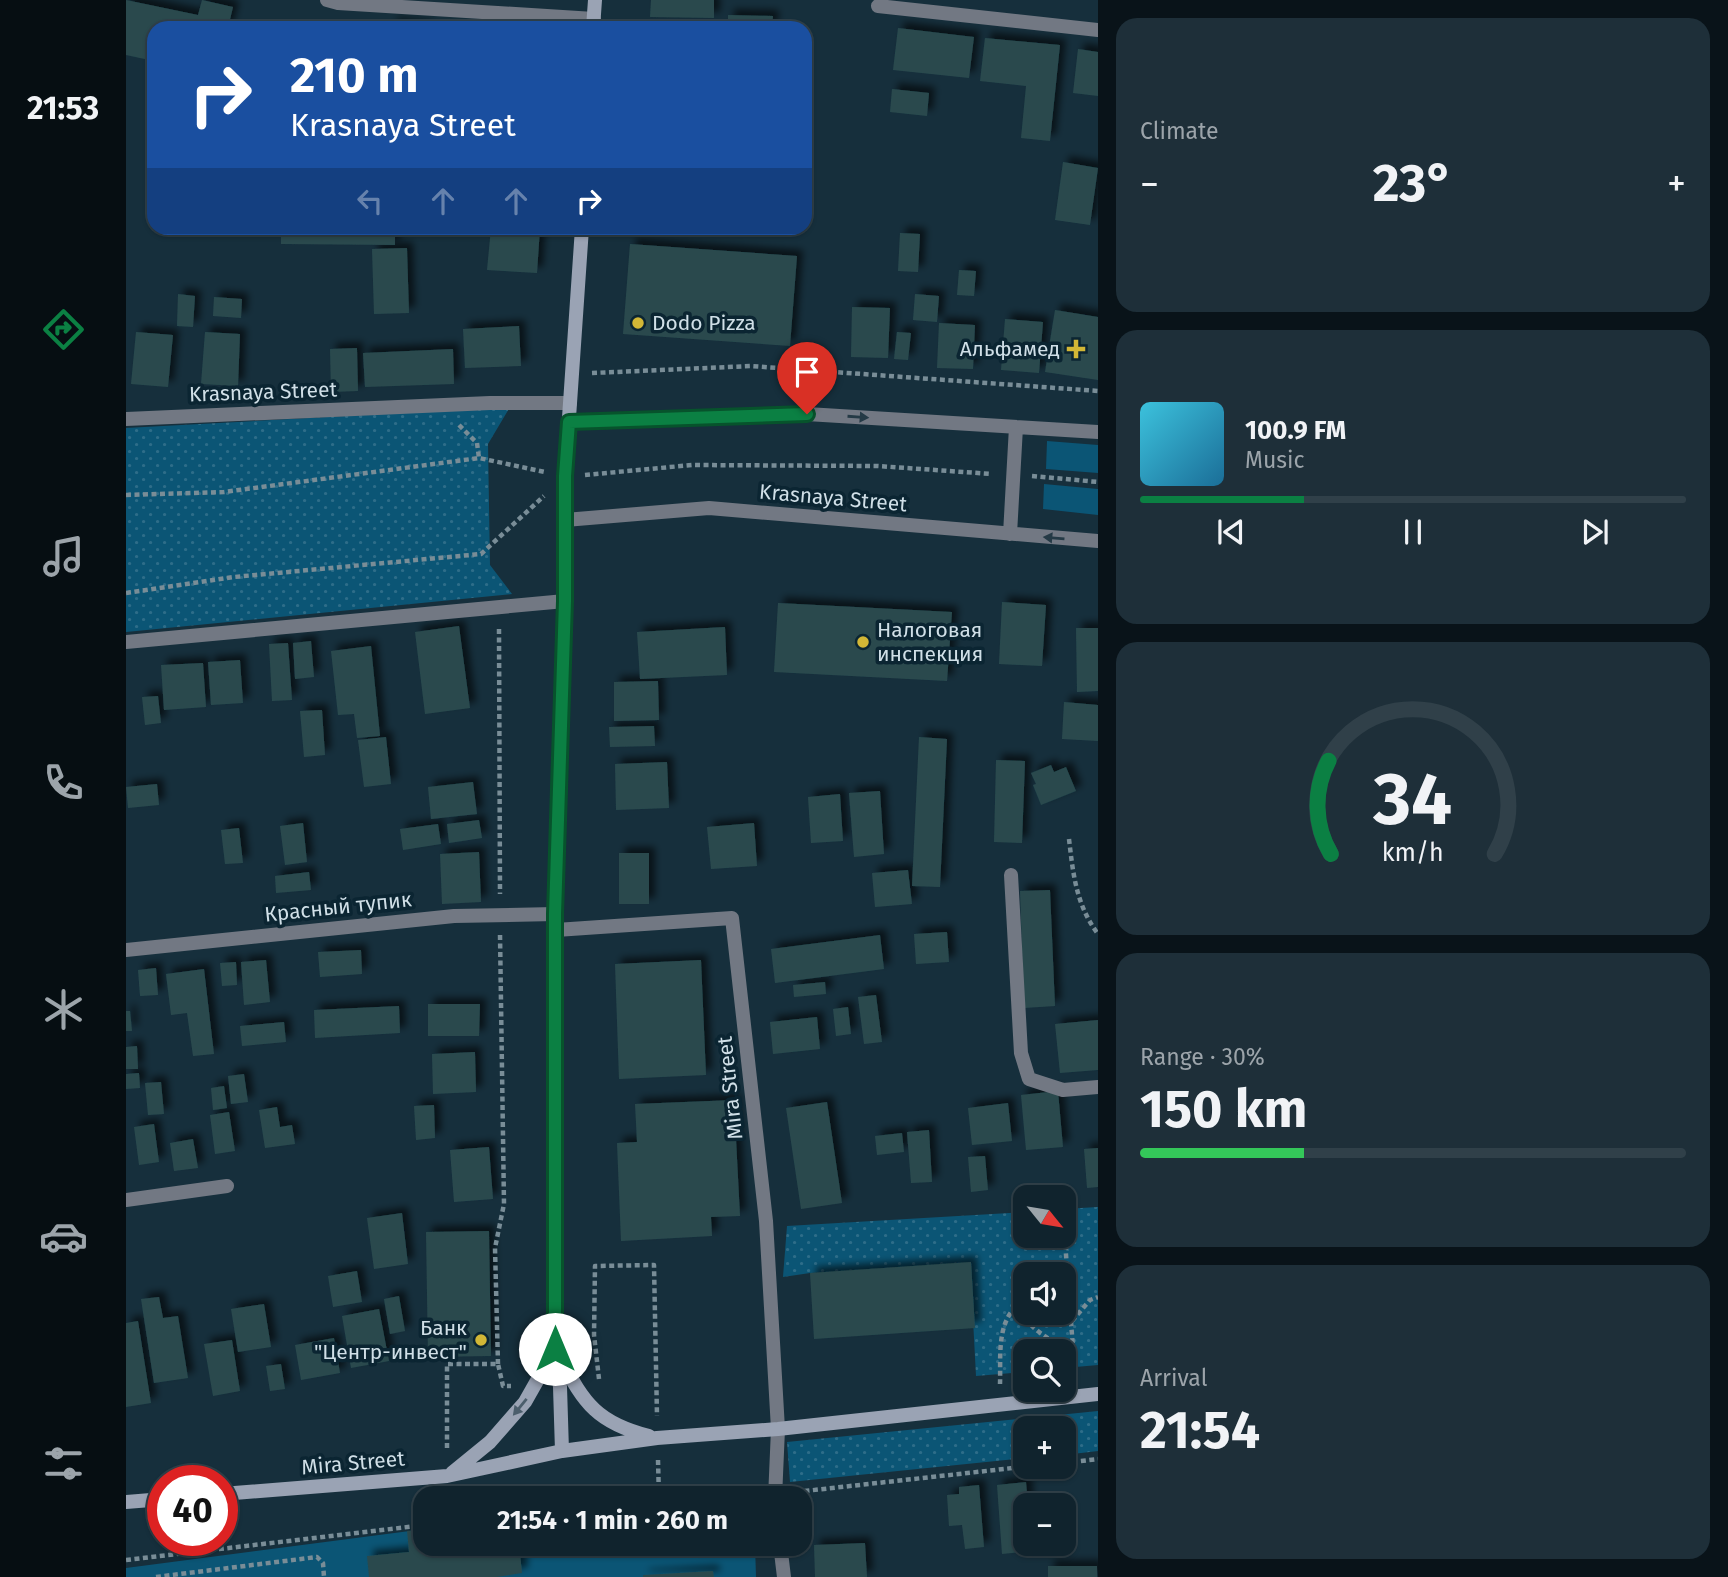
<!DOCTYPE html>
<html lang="en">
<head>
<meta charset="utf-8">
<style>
	:root { --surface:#10232d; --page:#1e2f39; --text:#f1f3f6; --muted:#9ca4aa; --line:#304049; --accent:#0b8043 }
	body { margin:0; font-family:"Fira Sans",sans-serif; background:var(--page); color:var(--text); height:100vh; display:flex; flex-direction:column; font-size:26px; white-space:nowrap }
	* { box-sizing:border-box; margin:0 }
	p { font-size:23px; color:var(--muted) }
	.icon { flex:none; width:38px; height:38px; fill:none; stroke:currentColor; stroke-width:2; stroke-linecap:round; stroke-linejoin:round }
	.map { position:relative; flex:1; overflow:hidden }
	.side { display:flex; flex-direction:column; gap:18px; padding:18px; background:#091319; width:630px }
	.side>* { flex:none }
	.guide { position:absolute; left:21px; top:21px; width:665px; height:214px; border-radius:21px; box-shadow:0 2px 5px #0004,0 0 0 2px var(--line); background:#1a4fa0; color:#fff; overflow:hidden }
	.needle { width:46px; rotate:120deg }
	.controls { position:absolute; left:887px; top:1185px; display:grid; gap:14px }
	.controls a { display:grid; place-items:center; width:63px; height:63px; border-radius:14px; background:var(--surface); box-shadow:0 2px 5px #0004,0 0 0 2px var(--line); font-size:35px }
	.speed { position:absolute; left:21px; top:1465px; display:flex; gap:14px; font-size:35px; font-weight:700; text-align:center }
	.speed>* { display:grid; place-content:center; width:91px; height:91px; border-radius:50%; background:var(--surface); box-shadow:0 2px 5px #0004,0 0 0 2px var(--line); line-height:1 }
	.speed .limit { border:10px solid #d22; background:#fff; color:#111 }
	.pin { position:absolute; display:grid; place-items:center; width:60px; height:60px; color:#fff; margin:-72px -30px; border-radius:50% 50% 50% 0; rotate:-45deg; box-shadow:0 0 7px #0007 }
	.pin .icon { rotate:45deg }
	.me { position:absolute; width:77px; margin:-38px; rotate:0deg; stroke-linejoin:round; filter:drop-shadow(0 0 5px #0008) }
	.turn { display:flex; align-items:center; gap:24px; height:147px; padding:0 28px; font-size:32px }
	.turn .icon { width:91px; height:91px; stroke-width:2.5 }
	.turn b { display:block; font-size:49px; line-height:60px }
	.lanes { display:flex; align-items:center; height:66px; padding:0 28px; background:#0003; justify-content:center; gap:35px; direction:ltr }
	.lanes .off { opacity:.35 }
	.big { font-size:52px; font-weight:700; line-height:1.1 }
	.side .widget { flex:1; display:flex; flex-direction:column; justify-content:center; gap:10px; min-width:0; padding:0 24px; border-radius:21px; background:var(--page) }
	.side .dial { align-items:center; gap:0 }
	.dial svg { height:182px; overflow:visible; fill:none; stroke:var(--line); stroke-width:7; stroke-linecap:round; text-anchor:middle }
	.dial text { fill:var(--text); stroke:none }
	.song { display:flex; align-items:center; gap:21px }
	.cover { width:84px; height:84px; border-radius:10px; background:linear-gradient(135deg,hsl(190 70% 55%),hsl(200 70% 35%)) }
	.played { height:7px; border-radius:4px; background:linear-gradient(90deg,var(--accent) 30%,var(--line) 30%) }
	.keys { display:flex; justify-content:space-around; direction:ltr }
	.heat { display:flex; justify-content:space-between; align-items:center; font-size:38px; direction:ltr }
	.charge { height:10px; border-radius:5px; background:linear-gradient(90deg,#34c759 30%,var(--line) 0) }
	.trip { position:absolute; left:287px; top:1486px; width:399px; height:70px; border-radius:21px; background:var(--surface); box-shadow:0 2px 5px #0004,0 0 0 2px var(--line); font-weight:700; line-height:70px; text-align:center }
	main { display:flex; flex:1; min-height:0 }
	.tabs { display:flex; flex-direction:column; width:126px; justify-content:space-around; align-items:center; background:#060e12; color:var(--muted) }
	.tabs .icon { width:49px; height:49px }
	.tabs .current { color:var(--accent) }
	.tabs b { font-size:32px; color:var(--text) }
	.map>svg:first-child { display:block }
</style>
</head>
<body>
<main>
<nav class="tabs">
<b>21:53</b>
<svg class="icon current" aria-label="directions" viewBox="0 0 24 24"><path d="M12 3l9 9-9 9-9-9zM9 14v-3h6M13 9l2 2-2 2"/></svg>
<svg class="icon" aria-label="music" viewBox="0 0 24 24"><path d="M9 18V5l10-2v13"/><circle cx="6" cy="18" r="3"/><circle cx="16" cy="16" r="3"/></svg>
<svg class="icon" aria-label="phone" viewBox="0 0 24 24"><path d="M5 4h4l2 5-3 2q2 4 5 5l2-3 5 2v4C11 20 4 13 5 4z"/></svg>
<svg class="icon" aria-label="climate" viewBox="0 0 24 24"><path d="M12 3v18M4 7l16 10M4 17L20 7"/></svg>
<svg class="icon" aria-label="car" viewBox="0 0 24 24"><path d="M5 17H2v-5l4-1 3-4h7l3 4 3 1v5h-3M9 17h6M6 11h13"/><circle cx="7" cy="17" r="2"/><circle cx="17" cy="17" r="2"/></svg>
<svg class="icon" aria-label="filters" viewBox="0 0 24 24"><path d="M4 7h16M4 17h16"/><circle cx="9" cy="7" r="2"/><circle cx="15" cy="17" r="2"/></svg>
</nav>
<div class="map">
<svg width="972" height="1577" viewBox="0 0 972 1577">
	<defs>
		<pattern id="grass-dots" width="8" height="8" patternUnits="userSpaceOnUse" patternTransform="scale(1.75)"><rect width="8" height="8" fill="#0b5575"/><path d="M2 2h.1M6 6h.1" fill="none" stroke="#2e6d89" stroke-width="1.8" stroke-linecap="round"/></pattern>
		<filter id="shadow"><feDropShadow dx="6" dy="-6" stdDeviation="3.5" flood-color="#0009"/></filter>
	</defs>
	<rect width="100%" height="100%" fill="#162f3c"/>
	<!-- grass -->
	<path fill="url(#grass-dots)" fill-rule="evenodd" d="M384,407L362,444L364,565L386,594L0,632V428Z
		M972,1207V1365L938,1368V1351H900L899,1372L850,1376L844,1262L684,1273L657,1277L661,1226L899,1212L900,1236H938V1209ZM900,1274H938V1312H900Z
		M972,1411V1451L938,1455V1428H900L899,1458L664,1482L661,1442Z"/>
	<!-- green -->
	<path fill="#0b5575" d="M921,441L972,445V473L920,469Z
		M918,484L972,489V515L917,509Z
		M299,1529V1544H629L630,1577H0V1568Z"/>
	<!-- building -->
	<path fill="#294a4e" filter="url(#shadow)" d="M0,0L72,15L76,0L107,7L102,28H28V61L0,55Z
		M525,0H588V18L524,17Z
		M602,15L647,16L646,28H602Z
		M266,23L301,26V28H265Z
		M772,28L848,37L843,78L767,70Z
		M859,38L934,45L924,141L895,138L900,86L854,81Z
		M952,49L972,52V96L947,93Z
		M766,89L803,93L801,116L764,112Z
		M937,162L972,168L964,225L929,220Z
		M155,228H269V245L155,244Z
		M365,228H414L411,273L361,270Z
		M774,233L794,234L792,272L772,271Z
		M504,244L671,256L664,346L497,334Z
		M281,248L283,313L248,314L246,249Z
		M833,270L850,271L848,296L831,295Z
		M52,294L69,296L67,327L51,326Z
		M789,294L813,296L811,322L787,320Z
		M88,297L116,299L115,318L87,316Z
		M726,307L764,308L762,358L725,357Z
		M929,310L972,317V380L919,372Z
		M879,319L917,322L913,373L875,370Z
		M813,323L849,325L847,369L811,368Z
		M393,326L395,366L339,368L337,329Z
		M10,332L47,335L42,387L5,384Z
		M79,332L114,334L112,386L75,384Z
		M771,332L785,333L782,360L768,359Z
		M231,348L232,391L205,392L204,349Z
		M327,349L328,384L239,387L237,353Z
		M876,602L920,605L916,666L873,664Z
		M652,603L826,612L821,681L648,672Z
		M333,626L344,708L299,714L289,632Z
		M599,627L601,675L514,679L511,632Z
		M950,628H972V691L951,692Z
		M185,641L188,677L169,679L167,643Z
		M162,643L166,700L146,701L143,644Z
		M245,646L254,736L231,738L228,714L212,715L205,651Z
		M114,660L117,703L85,705L82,662Z
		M77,663L80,707L38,710L35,665Z
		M532,681L533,720L488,721V682Z
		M32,696L35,723L19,725L16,697Z
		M938,702L972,705V741L936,739Z
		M196,710L199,755L178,757L174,711Z
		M528,726L529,746L484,747L483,727Z
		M260,737L265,784L238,787L232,740Z
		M793,737L821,739L814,887L786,886Z
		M870,760L899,761L896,843L868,842Z
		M541,762L543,808L490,810L489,764Z
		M925,765L928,772L940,767L950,791L915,805L907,785L910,784L905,773Z
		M347,782L351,814L305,819L302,787Z
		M31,784L33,805L2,808L0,787Z
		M754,791L758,854L728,857L723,793Z
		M714,794L717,841L685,843L682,797Z
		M353,820L356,838L323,843L321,824Z
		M177,823L181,862L159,865L154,826Z
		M628,823L631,866L585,869L581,827Z
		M312,824L315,844L277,850L274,829Z
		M113,828L117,863L99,864L95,830Z
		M353,852L355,902L316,904L314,854Z
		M493,853H523V904H493Z
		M782,870L786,904L749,907L746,873Z
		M183,872L185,890L150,893L149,876Z
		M924,890L929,1006L898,1008L894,891Z
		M821,932L823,962L790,964L788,934Z
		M754,935L758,969L649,983L645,949Z
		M235,950L236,974L194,977L192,952Z
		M140,960L144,1002L118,1005L115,962Z
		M575,960L580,1075L493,1079L489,964Z
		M110,962L111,985L96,986L94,963Z
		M30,968L32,995L14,996L12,970Z
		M78,969L88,1054L67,1056L61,1013L45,1015L40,974Z
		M699,982L700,994L668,997L667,985Z
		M750,995L756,1042L738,1044L732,997Z
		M302,1004H354L353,1036H302Z
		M273,1006L274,1033L189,1038L188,1010Z
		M722,1007L725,1034L710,1036L707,1009Z
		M0,1011H4L6,1031H0Z
		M691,1017L694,1049L647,1054L644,1022Z
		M972,1020V1070L934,1073L929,1024Z
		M158,1022L160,1042L116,1046L114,1026Z
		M11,1046L12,1069H0V1047Z
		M349,1052L350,1092L307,1094L306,1054Z
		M13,1073L14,1088L0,1089V1074Z
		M118,1074L122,1102L105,1104L102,1076Z
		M35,1082L38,1114L22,1115L19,1083Z
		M98,1086L101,1108L87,1110L85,1088Z
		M932,1091L937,1147L900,1150L895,1095Z
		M608,1100L614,1216L585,1217L586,1236L495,1241L491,1143L511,1142L509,1104Z
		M701,1102L716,1203L675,1209L660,1108Z
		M882,1103L886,1141L846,1145L842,1108Z
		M308,1105L309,1138L290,1140L288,1106Z
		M151,1107L154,1127L166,1125L169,1144L139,1148L133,1110Z
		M103,1112L109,1151L89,1154L84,1115Z
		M28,1124L33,1162L13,1165L8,1127Z
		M803,1130L806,1182L785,1183L781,1132Z
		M776,1133L778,1152L751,1155L749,1136Z
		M67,1139L72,1168L48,1171L44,1143Z
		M363,1147L367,1199L328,1202L324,1150Z
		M972,1148V1187L961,1188L958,1149Z
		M859,1156L862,1190L845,1192L842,1157Z
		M276,1213L282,1264L248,1269L241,1218Z
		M363,1231L365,1356L302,1357L300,1232Z
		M845,1262L849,1328L688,1339L684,1273Z
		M231,1271L236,1302L207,1307L202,1276Z
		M273,1296L279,1331L264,1334L258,1299Z
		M33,1297L37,1318L52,1316L62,1378L28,1383L15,1299Z
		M138,1304L145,1347L112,1352L105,1309Z
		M253,1309L263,1361L225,1368L216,1316Z
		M12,1321L25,1403L0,1407V1323Z
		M208,1338L214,1373L175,1380L169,1345Z
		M106,1340L114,1391L87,1396L78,1344Z
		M155,1364L159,1389L144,1391L140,1366Z
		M900,1482L902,1505H900V1544H905V1551L876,1554L871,1485Z
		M853,1485L858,1547L839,1549L836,1525L823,1526L821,1495L833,1494V1487Z
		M299,1529V1544H393L396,1573L371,1577H243L241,1556L283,1552L281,1531Z
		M739,1543L741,1577H689L688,1545Z
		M922,1566H971V1577H922Z
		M587,1571L588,1577H517V1575Z"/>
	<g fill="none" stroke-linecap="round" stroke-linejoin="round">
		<!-- path -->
		<path stroke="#798d97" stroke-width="4.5" stroke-dasharray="5 3.5" stroke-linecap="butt" d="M466,373L625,366L972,391
			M333,425L351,443L353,458
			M459,475L566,465L752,466L866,474
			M906,476L972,482
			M0,495L98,492L353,458L419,472
			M0,593L108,577L355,554L418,496
			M373,629L374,894
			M943,839C947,873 950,905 972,934
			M938,1228L949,1375
			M889,1305C904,1329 922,1340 947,1352
			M946,1321L964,1300L972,1297
			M372,1364L369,1248L378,1204L374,934
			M473,1379L468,1335L469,1266L528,1265L531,1416
			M874,1384C875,1355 869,1315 900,1300
			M321,1448V1364H372L377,1386H385
			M532,1460L533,1498
			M938,1463L972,1459
			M670,1492L905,1466
			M601,1498L629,1495
			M0,1560L299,1525
			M30,1577L191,1557L197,1563L198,1577"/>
		<!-- lane -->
		<path stroke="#727883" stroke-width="14" d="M201,0L212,3L468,19
			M885,875L895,1053L903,1079L937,1090L972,1087"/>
		<!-- street -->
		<path stroke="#727883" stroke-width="14" d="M752,6L972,30
			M0,419L364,403H444
			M443,422L681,414L972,432
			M439,520L583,508L972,541
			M884,534L890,427
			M0,642L439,601
			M430,930L606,918L640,1221L652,1429L649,1498
			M0,950L328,916L429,914
			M0,1200L101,1186
			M654,1544L658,1577"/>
		<!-- secondary -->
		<path stroke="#9aa3b4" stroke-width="14" d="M467,28L469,0
			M435,1359C458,1404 472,1423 523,1436
			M436,1451L434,1387L429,1349V914L439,601V476L456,228
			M326,1473L364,1442L399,1402L429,1349
			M96,1494L321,1476L436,1451L531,1438L652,1429L972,1394
			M0,1502L37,1499"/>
	</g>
	<!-- one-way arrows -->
	<defs><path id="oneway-solid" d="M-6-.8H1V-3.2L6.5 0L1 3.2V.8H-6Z" transform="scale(1.75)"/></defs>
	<g fill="#253a46">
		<use href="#oneway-solid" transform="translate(732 417) rotate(4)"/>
		<use href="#oneway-solid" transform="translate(928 538) rotate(-175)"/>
	</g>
	<use fill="#4b5e6c" href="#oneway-solid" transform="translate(394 1407) rotate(129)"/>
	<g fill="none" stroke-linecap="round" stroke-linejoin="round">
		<!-- route casing -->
		<g stroke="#07532c" stroke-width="18">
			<path id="route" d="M429,1349V914L439,601V476L443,422L681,414"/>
		</g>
		<!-- route -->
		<use href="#route" stroke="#0b8043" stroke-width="12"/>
	</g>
	<!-- markers -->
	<g fill="#d2b736" stroke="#0b2532" stroke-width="2.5">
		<circle cx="512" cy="323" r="7"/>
		<path d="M946.5 338.5h7v7h7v7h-7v7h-7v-7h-7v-7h7z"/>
		<circle cx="737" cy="642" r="7"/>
		<circle cx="355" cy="1340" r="7"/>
	</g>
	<g text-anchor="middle" stroke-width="7" stroke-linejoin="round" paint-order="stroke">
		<!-- poi labels -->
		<g font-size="21" fill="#d0dfe7" stroke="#0b2532" text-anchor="start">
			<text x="526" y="330">Dodo Pizza</text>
			<text x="934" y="356" text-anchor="end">Альфамед</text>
			<text x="751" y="637">Налоговая<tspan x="751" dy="24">инспекция</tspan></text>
			<text x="341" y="1335" text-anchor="end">Банк<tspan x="341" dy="24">"Центр-инвест"</tspan></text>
		</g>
		<!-- street labels -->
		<g font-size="21" fill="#d0dfe7" stroke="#0b2532">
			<text transform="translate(137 392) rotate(-2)" y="7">Krasnaya Street</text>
			<text transform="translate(707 498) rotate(5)" y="7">Krasnaya Street</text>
			<text transform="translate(212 907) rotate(-6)" y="7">Красный тупик</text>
			<text transform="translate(604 1088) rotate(-96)" y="7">Mira Street</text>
			<text transform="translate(227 1463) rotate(-5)" y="7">Mira Street</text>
		</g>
	</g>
</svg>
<div class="controls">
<a><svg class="needle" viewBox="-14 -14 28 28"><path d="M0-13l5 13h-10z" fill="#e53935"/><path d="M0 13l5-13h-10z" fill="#9ca4aa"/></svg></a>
<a><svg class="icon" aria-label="sound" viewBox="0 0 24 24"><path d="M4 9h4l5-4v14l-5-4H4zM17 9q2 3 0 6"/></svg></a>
<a><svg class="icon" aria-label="search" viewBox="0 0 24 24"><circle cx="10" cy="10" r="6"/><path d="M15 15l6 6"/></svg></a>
<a>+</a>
<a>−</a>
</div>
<div class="speed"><div class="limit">40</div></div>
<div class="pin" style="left:681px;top:414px;background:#d93025"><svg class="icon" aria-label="arrive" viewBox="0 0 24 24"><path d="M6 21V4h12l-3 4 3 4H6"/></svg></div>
<svg class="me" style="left:429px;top:1349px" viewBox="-20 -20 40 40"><circle r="19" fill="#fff"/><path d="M0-13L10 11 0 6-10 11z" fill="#0b8043"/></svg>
<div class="trip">21:54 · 1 min · 260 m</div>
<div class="guide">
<div class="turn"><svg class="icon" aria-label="right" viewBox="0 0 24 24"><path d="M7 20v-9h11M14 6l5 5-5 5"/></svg><div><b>210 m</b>Krasnaya Street</div></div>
<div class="lanes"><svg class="icon off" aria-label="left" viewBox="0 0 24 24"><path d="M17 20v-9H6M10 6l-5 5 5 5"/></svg><svg class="icon off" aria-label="ahead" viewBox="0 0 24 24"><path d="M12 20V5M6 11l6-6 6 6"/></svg><svg class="icon off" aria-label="ahead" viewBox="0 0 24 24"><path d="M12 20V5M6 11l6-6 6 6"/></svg><svg class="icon" aria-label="right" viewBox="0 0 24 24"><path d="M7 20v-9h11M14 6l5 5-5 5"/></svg></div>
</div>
</div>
<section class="side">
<div class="widget"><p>Climate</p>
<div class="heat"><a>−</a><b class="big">23°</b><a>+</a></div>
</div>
<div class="widget">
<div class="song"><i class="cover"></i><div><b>100.9 FM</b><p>Music</p></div></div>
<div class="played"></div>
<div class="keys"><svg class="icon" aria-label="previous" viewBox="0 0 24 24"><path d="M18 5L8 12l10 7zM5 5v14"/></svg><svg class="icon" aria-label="pause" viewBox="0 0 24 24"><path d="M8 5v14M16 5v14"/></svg><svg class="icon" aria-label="next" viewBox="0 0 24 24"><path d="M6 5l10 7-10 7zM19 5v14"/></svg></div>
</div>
<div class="widget dial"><svg viewBox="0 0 100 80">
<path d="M14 69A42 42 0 1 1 86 69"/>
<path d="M14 69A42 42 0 0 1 13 28" stroke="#0b8043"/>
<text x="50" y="56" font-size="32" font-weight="700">34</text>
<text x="50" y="72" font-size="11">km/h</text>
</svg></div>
<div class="widget"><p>Range · 30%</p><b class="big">150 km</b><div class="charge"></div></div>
<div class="widget"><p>Arrival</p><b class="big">21:54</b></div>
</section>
</main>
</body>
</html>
